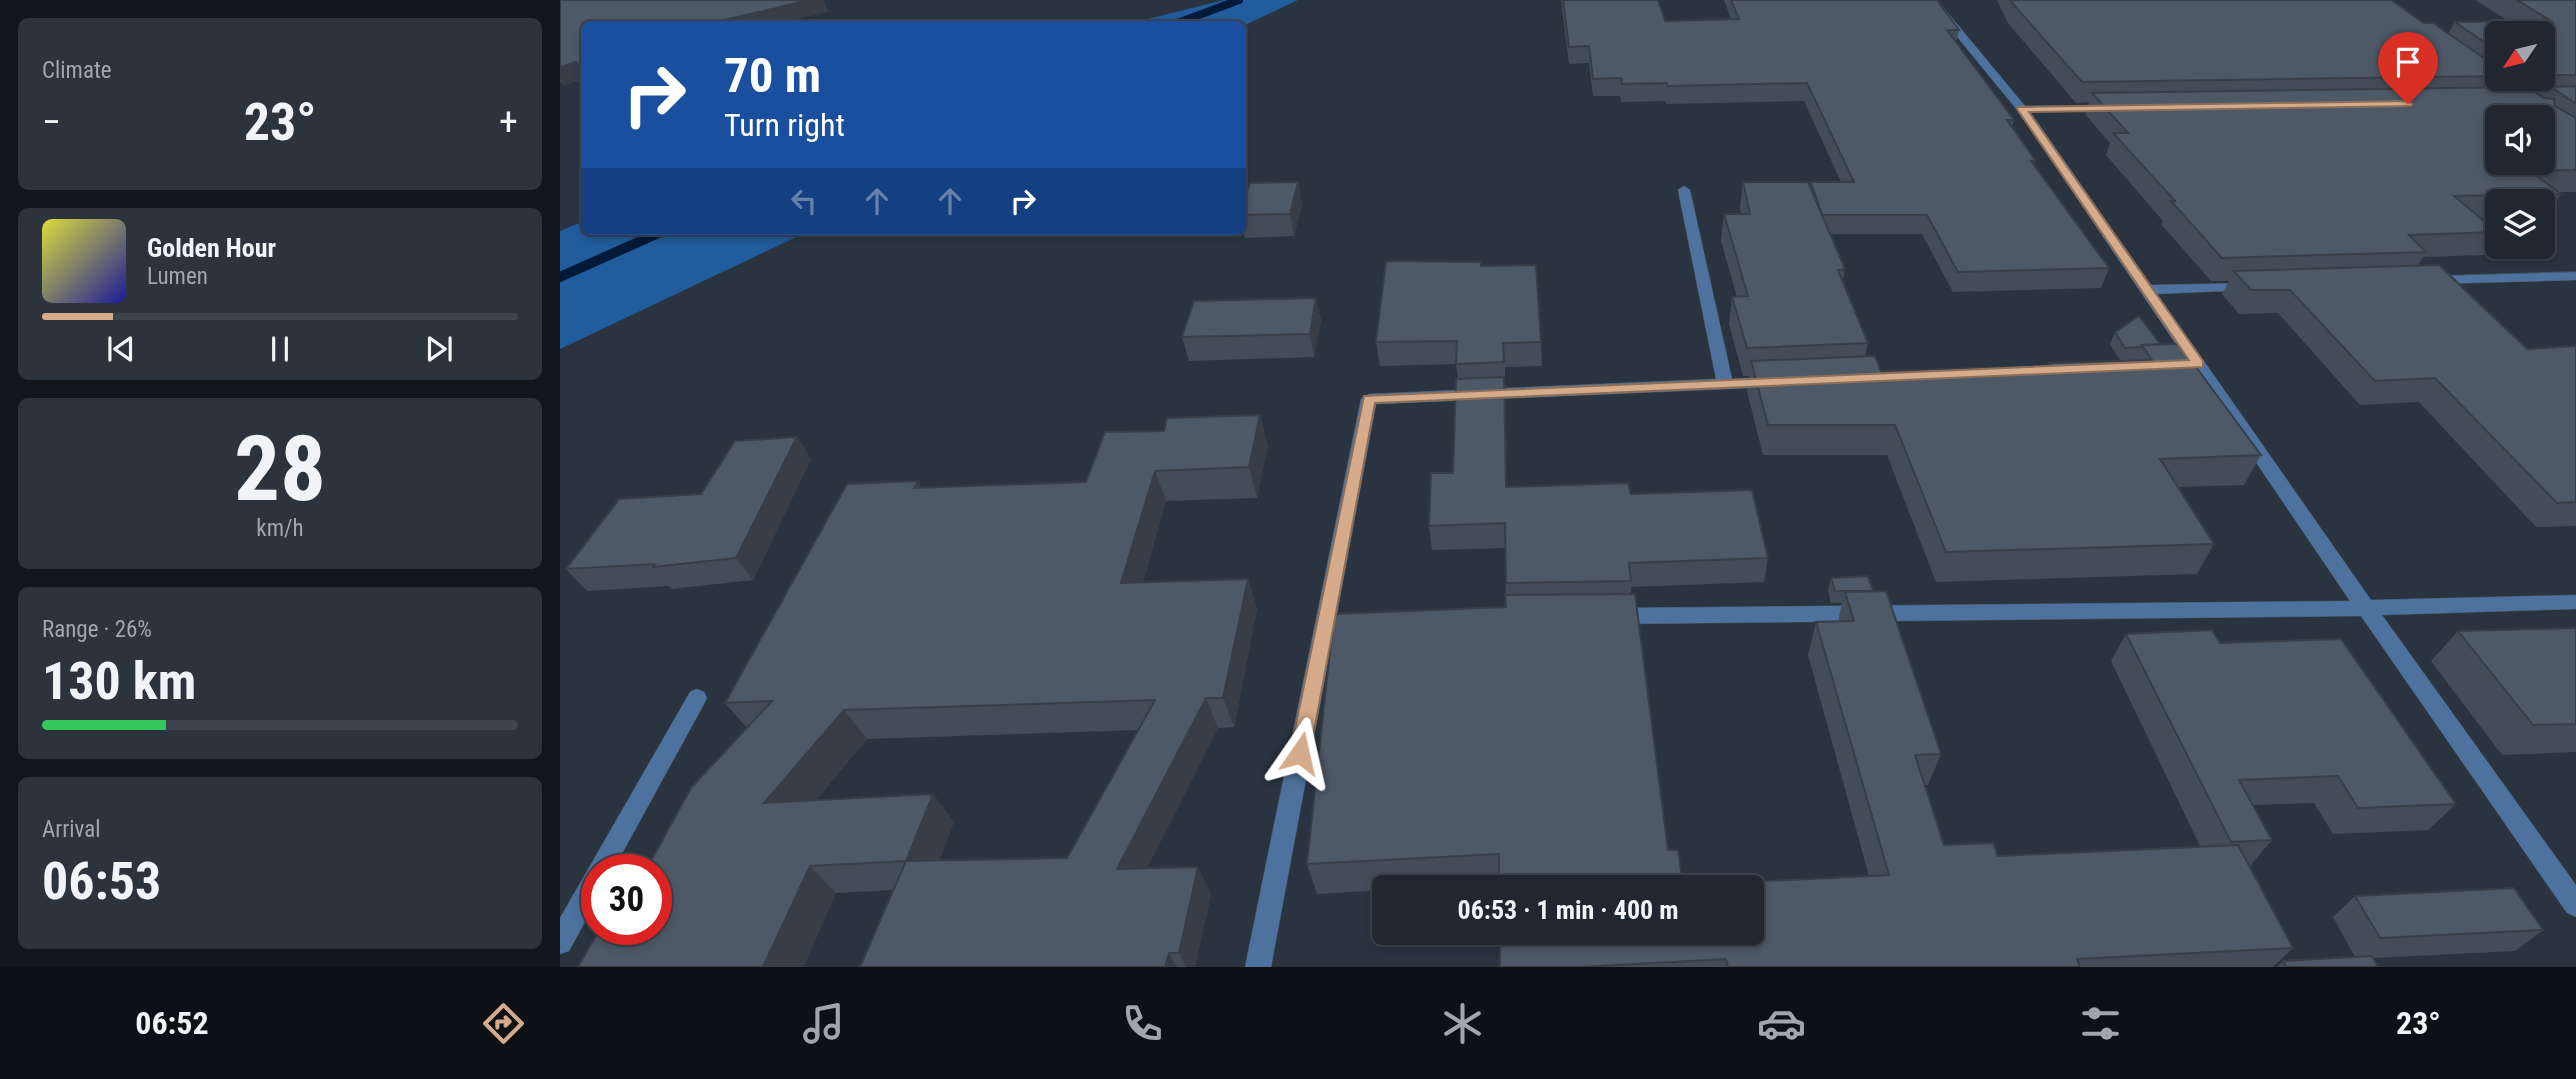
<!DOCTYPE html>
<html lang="en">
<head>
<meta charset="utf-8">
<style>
	:root { --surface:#202731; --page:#2d333d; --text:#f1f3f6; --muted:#a2a5ab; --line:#3d444d; --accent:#d6ab8b }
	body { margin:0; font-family:"Roboto Condensed",sans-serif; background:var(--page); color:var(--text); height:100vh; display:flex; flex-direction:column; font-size:26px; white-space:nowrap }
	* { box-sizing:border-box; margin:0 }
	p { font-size:23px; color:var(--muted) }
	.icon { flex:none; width:38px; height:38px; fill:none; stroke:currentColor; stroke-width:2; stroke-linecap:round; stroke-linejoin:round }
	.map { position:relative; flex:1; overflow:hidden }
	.sheet { display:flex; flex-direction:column; gap:18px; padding:18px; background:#12151b; width:560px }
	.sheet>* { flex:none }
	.hud { position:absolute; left:21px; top:21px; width:665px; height:214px; border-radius:10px; box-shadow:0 4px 10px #0003,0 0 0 2px var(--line); background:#1a4fa0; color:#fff; overflow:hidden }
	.needle { width:46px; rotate:235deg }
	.buttons { position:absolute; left:1925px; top:21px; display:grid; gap:14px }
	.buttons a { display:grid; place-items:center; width:70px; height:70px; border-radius:10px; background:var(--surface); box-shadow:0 4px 10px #0003,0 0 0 2px var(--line); font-size:35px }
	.speed { position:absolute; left:21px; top:854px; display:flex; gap:14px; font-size:35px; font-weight:700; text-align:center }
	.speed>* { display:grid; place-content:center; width:91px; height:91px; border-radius:50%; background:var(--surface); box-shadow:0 4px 10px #0003,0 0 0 2px var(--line); line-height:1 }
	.speed .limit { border:10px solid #d22; background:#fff; color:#111 }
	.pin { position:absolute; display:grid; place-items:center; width:60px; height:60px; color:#fff; margin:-72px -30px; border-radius:50% 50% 50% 0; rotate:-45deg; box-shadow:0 0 7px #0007 }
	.pin .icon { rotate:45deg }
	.me { position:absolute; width:77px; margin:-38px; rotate:11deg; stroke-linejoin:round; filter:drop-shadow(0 0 5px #0008) }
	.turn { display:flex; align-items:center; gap:24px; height:147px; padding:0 28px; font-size:32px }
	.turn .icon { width:91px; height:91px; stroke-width:2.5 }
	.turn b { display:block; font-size:49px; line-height:60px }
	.lanes { display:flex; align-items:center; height:66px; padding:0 28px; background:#0003; justify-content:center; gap:35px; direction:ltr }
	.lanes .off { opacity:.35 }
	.big { font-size:52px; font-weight:700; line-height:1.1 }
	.sheet .widget { flex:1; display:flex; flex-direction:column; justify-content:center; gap:10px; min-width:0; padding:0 24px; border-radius:10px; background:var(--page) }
	.sheet .dial { align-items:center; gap:0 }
	.dial b { font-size:91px; line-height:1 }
	.song { display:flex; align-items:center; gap:21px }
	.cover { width:84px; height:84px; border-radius:10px; background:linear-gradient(135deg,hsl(60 70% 55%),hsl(240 70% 35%)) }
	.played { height:7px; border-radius:4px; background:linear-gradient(90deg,var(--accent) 15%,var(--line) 15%) }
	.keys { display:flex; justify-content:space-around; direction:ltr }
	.heat { display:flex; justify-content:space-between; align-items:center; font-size:38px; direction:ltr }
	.charge { height:10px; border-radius:5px; background:linear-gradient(90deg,#34c759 26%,var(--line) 0) }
	.trip { position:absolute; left:812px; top:875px; width:392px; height:70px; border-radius:10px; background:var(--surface); box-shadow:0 4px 10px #0003,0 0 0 2px var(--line); font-weight:700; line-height:70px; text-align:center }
	.dock { display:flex; height:112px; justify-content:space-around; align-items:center; background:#0d1014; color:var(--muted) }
	.dock .icon { width:49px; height:49px }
	.dock .active { color:var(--accent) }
	.dock b { font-size:32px; color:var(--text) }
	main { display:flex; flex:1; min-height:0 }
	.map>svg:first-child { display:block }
</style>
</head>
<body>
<main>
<section class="sheet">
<div class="widget"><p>Climate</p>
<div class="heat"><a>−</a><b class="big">23°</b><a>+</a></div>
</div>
<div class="widget">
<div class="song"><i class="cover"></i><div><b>Golden Hour</b><p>Lumen</p></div></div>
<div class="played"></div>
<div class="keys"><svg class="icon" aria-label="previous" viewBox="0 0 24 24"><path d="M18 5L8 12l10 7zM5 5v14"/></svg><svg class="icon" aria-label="pause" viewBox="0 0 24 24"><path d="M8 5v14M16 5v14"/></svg><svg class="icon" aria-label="next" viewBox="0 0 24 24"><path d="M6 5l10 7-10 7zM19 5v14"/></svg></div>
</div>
<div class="widget dial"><b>28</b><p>km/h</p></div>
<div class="widget"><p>Range · 26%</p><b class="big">130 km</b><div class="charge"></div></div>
<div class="widget"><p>Arrival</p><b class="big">06:53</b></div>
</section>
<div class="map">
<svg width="2016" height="967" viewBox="0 0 2016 967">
	<rect width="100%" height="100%" fill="#2a3441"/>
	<!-- forest -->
	<path fill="#215c9c" d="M664,0H738L683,26L568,24Z
		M24,221V231H249L0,349V231Z"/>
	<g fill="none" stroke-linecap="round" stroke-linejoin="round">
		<!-- stream-far1 -->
		<path stroke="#001a3a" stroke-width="8" d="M615,24L679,0"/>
		<!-- stream -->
		<path stroke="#001a3a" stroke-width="10" d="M0,277L103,231"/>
		<!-- minor casing -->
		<g stroke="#47515d" stroke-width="1">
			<path id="minor" d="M1367,0H1377L1465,106H1553V110L1549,111L1470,112L1591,285L1692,283L1694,286L1687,290L1597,294L1811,600L2016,595V609L1822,615L2016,885V917L2007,913L1801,616L1054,624L1047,621L1044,616L1047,611L1054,608L1790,601L1458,111Z
				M1124,186L1130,190L1172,379L1212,377L1220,382L1212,387L816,404L711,967H685L801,399L809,394L1156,379L1118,190Z
				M2016,272V280L1873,284L1866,280L1873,276Z
				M137,689L144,692L147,698L144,704L53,870H37V900L9,951L0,954V918L130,692Z"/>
		</g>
		<!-- minor -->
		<use href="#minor" fill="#4c729d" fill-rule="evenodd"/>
	</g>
	<!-- wall -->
	<path fill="#434d59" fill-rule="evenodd" d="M0,0H263L268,12L24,24V79L4,85L0,81Z
		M1001,0H1098L1105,21L1171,19L1164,0H1377L1399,30L1396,42L1454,120L1452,127L1475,160L1474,165L1549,268L1541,288L1393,292L1362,234H1270L1285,269L1283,280L1308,343L1305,357L1321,371L1488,366L1489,363L1575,360H1576H1560L1550,344L1555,332L1600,344L1701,455L1684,485L1619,487L1654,544L1637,574L1376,582L1327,455H1203L1187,391L1189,376H1183L1169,324L1172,297H1177L1161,241L1164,214H1181L1180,208L1183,182L1250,187L1251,182H1281L1244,101L1106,104V101L1061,102L1060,96H1033L1029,63L1009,64Z
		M1437,0H1831L1864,23L1888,34L1895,22L1949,21L1915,0H2016V192H1998L2001,194L1986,216L1983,217V201H1937V217H1920L1937,231V234L1924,255L1863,257L1858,265L1967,349L2016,346V526L1976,527L1859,402L1800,405L1718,313L1679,314L1662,294L1669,281H1651L1601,224L1603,221L1546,155L1550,143L1525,114L1529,102L1516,103L1448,23ZM1937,33H1983V79H1937Z
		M738,182L742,204L734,236L685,238L682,227V207Z
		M921,266L981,342L982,366L945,367L947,487L1071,494L1208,558L1204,582L1071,587V594L1108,850L1123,885L1309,876L1248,655L1256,622H1278L1282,603H1271L1268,590L1271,578L1313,591L1381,754L1368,785H1365L1384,845L1438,856L1640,846L1551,661L1566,634L1660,643L1896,804L1868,830L1773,834L1754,803L1692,805L1712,840L1690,866L1733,948L1713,967H940L939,884L874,887H824V890L757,894L747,864L946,607L945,548L872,550L869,526L893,473L898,379L896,364L820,366L816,342Z
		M756,298L761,321L754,357L629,361L622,337Z
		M237,437L251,459L193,580L111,589L109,586L27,591L6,569L141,494Z
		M708,445L697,498L606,501L583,582L688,579L697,609L674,727L658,728L587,868L651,894L635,967H300L333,890L276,893L96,929L187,728L165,703L358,481L362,488L526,482ZM578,730L507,858L379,860L394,822L373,794L256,800L307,739Z
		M2016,628V752L1942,755L1871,661L1898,631Z
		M1795,896L1983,930L1955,951L1813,958L1818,967H1717L1723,961L1795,957L1773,917Z"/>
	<!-- shaded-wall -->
	<path fill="#373e48" d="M249,0H263L268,12L216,24H148Z
		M16,62L24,75V79L4,85L0,78V67Z
		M738,182L742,204L734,236L730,214Z
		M756,298L761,321L754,357L750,334Z
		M944,377L945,401L948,511L946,487Z
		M700,415L708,445L697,498L689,467Z
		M237,437L251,459L193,580L176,558Z
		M595,471L606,501L574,613L561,583Z
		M358,481L375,511L354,488Z
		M688,579L697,609L674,727L663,698Z
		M646,698L658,728L573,896L557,869Z
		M284,710L307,739L231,831L204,803Z
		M373,794L394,822L369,888L346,861Z
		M250,866L276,893L244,967H203Z
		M638,867L651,894L635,967H626L619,953Z
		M609,953L617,967H605Z"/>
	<!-- building -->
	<path fill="#4e5967" stroke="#373e48" stroke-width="2" fill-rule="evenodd" d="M0,0H249L148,24H24V69L16,62L0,67Z
		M1003,0H1098L1105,21L1179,19L1171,0H1377L1399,30H1387L1454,120H1447L1475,160L1471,161L1549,268L1398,272L1367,215H1262L1251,182H1294L1247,83L1108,86L1107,83L1062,84L1061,78L1033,79L1029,46L1009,47Z
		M1451,0H1831L1864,23H1873L1937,67V76L1522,82L1453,4Z
		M1957,0H2016V75H1983V33H1937V51L1895,22L1991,21Z
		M2016,86V104L1991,87Z
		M1967,87L1984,98L1994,99L1995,106L2016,118V170L1970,171L2001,194L1894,196L1937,232L1849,235L1866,252L1662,258L1611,201H1615L1553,133H1568L1532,93ZM1937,117H1983V163H1937Z
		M738,182L730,214L682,215V207L690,183Z
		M1183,182H1248L1285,269L1278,270L1308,343L1187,348L1172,297L1188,296L1164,214H1190Z
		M826,261L921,262V266L976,265L981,342L943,343L944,362L896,364L897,341L816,342Z
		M1879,265L1967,349L2016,346V502L1997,503L1875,378L1815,381L1730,290H1691L1674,271Z
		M756,298L750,334L622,337L634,301Z
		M1579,316L1600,344L1582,345L1581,347L1565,348L1555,332Z
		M1619,344L1701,455L1600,459L1654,544L1386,552L1335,425H1208L1191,361L1315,356L1321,371L1491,366L1489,363L1592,360L1582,345Z
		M944,377L946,487L1068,483L1071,494L1192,490L1208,558L1069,563L1071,581L946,583L945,523L869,526L871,473H893L896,379Z
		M700,415L689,467L595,471L561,583L688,579L663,698H646L557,869L638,867L619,953H609L605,967H300L346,861L250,866L203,967H18L40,929H96V870H86L131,788L212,701L165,703L287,484L358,481L354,488L526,482L545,432L604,431L607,418ZM595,700L507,858L346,861L373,794L204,803L284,710Z
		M237,437L176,558L93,567L95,564L6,569L59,499L141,494L175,441Z
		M1308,576L1313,591H1275L1271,578Z
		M1326,591L1381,754L1355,755L1384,845L1433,843L1438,856L1678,845L1733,948L1517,959L1520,967H1168L1166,959L1021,967H940V933H1192V887H939V854L747,864L774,614L946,607L945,595L1075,594L1108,850H1118L1123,885L1329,875L1256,622L1294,621L1285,592Z
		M2016,628V724L1973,725L1898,631Z
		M1652,630L1660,643L1781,639L1896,804L1798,808L1778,776L1679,780L1712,840L1671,842L1566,634Z
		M1954,888L1983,930L1820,938L1795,896Z
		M1812,956L1818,967H1726L1723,961Z"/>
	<!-- route -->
	<path fill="#d6ab8b" stroke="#8b6f5a" stroke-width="2" d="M1848,101L1853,104L1851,106L1469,112L1643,361V367L815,403L750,753L747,759L740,761L733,759L730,753L804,396L1629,360L1457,109L1458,107Z"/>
</svg>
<div class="buttons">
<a><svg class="needle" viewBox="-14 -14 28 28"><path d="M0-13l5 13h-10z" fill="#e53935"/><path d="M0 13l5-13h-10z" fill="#a2a5ab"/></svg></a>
<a><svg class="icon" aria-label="sound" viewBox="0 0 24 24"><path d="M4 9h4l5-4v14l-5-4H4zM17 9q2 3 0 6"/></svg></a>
<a><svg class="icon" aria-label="layers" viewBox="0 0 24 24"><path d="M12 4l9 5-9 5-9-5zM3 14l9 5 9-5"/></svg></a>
</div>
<div class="speed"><div class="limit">30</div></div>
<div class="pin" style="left:1848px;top:104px;background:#d93025"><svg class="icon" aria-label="arrive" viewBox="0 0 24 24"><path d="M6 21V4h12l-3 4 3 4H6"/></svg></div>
<svg class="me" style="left:740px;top:753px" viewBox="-20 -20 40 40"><path d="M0-17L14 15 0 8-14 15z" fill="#d6ab8b" stroke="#fff" stroke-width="4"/></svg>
<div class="trip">06:53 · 1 min · 400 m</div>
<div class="hud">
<div class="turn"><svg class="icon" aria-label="right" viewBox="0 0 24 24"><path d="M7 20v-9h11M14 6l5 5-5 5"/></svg><div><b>70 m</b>Turn right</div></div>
<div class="lanes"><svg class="icon off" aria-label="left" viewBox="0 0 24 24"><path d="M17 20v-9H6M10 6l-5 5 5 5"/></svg><svg class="icon off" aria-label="ahead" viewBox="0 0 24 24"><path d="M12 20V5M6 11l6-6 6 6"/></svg><svg class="icon off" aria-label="ahead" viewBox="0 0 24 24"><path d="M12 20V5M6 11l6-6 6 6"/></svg><svg class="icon" aria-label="right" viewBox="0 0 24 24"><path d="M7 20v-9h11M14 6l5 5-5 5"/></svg></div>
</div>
</div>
</main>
<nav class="dock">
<b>06:52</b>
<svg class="icon active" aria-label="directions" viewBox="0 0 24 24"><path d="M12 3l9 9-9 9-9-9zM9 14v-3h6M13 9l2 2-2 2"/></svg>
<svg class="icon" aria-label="music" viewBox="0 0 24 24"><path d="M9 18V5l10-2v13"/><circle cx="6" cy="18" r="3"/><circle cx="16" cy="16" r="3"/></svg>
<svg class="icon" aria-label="phone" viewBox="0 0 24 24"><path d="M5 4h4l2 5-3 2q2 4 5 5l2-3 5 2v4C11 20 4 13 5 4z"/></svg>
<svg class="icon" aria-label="climate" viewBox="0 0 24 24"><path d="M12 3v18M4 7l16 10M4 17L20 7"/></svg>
<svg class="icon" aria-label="car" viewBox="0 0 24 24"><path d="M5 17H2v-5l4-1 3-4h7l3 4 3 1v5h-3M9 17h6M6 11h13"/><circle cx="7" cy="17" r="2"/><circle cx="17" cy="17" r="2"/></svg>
<svg class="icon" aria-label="filters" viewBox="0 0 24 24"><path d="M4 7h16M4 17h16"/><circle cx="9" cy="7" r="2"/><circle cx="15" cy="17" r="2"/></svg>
<b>23°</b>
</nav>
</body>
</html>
